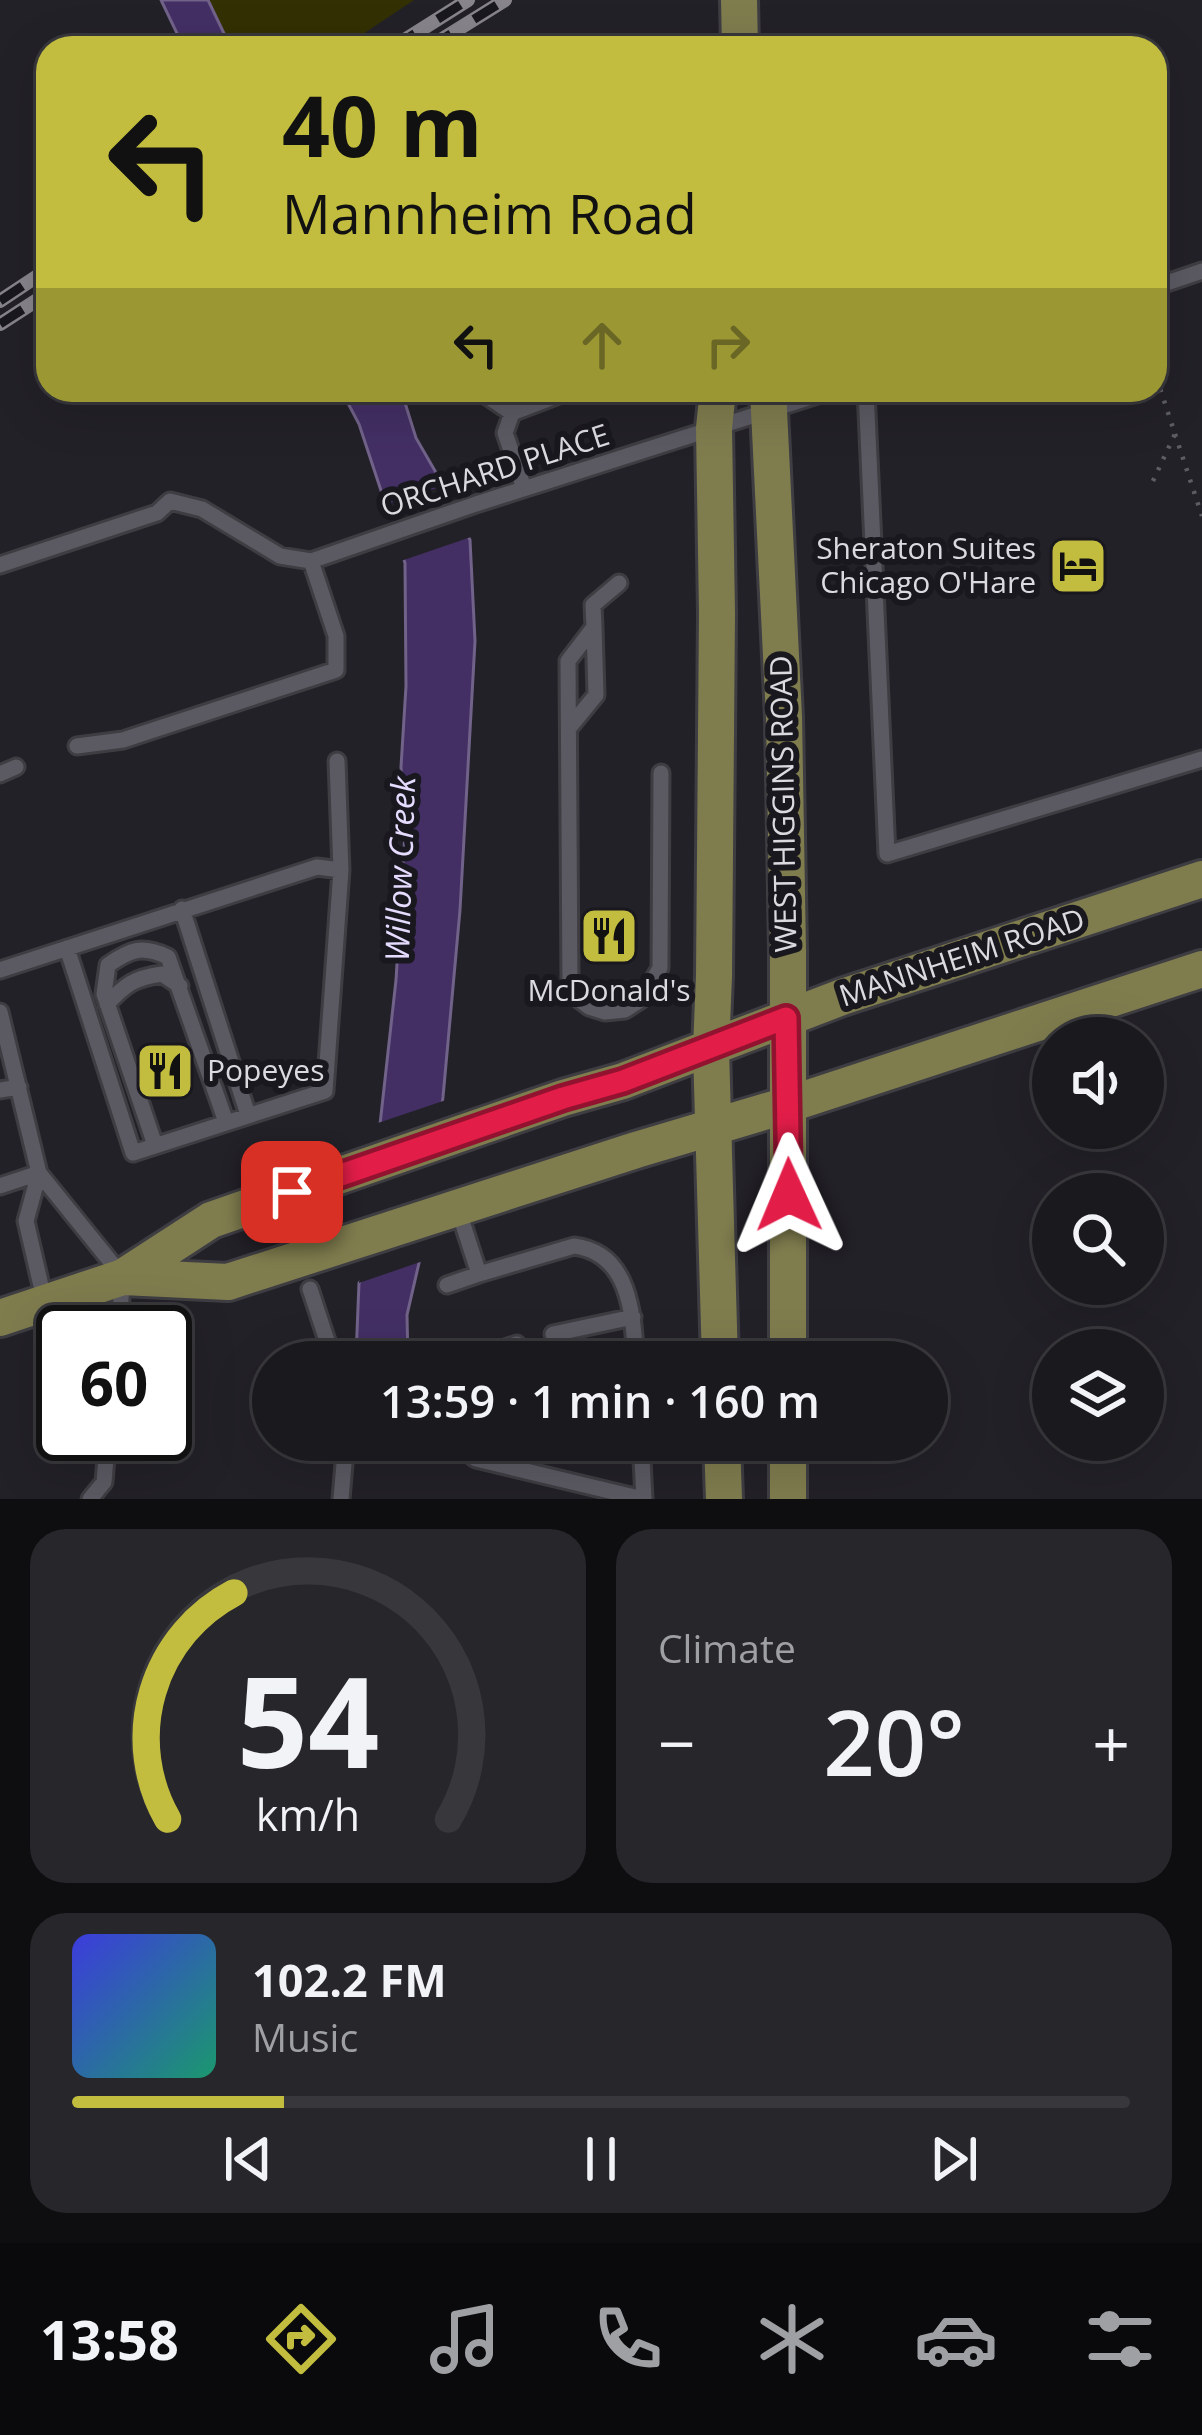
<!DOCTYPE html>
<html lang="en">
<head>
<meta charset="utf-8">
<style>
	:root { --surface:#1a191e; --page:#27262b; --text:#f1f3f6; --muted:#9fa0a4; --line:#38383c; --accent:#c2bd3f }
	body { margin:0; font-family:"Open Sans",sans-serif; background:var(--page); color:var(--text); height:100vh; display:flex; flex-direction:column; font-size:45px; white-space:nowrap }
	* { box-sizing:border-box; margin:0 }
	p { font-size:39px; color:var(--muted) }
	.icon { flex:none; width:66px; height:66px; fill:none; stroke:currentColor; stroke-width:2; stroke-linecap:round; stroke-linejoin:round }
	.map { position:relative; height:1499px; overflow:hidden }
	.drawer { display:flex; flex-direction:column; gap:30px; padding:30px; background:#0e0e10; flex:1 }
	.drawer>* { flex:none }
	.top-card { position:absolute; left:36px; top:36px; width:1131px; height:366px; border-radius:36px; box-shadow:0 12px 48px #0002,0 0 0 3px var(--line); background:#c2bd3f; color:#111; overflow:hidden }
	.controls { position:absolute; left:1032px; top:1017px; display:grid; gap:24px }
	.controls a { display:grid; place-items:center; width:132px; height:132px; border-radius:50%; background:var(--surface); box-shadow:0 12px 48px #0002,0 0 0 3px var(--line); font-size:60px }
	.speed { position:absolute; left:36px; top:1305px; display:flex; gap:24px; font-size:60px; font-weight:700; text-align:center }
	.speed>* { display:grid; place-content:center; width:156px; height:156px; border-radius:50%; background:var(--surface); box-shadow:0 12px 48px #0002,0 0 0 3px var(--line); line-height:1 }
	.speed .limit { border:6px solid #111; border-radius:18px; background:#fff; color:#111 }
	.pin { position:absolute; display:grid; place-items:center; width:102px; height:102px; color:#fff; margin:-51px; border-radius:24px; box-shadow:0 6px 18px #0006 }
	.me { position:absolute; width:132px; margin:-66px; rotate:359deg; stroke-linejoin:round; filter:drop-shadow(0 0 9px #0008) }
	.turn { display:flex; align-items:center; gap:42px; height:252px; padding:0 48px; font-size:54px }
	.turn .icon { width:156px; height:156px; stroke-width:2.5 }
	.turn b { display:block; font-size:84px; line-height:102px }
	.lanes { display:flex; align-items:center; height:114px; padding:0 48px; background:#0003; justify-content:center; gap:60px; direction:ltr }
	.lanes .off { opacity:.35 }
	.big { font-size:90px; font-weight:600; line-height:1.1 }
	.drawer .widget { flex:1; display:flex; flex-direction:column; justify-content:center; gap:18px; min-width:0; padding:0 42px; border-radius:36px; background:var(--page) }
	.drawer .dial { align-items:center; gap:0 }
	.dial svg { height:312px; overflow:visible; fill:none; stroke:var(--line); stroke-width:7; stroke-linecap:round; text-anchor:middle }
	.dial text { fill:var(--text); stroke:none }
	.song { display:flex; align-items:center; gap:36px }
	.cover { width:144px; height:144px; border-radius:18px; background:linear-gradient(135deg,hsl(240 70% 55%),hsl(160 70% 35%)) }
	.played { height:12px; border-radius:6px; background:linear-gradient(90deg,var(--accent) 20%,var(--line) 20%) }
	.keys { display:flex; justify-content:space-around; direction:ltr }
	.heat { display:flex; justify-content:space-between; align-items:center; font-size:66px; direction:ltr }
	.drawer .tiles { flex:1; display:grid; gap:30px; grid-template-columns:1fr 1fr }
	.widget:last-child { grid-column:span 2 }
	.trip { position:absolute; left:252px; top:1341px; width:696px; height:120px; border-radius:60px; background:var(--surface); box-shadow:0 12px 48px #0002,0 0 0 3px var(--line); font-weight:600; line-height:120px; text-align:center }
	.dock { display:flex; height:192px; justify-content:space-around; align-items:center; background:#0a0a0c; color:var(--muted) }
	.dock .icon { width:84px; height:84px }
	.dock .active { color:var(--accent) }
	.dock b { font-size:54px; color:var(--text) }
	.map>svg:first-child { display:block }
</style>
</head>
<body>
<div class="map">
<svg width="1202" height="1499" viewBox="0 0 1202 1499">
	<rect width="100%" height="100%" fill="#232128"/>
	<!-- green -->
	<path fill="#333103" d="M208,0H414L342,48H231Z"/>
	<!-- water -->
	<path fill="#432f64" stroke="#716289" stroke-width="3" d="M161,0H208L231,48H184Z
		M341,390H401L416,438L442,483L470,540L475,641L460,910L443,1097L419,1263L407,1315L408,1362L356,1357L359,1283L363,1278L396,980L405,833L401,767L406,686L405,563L359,424Z"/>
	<!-- pier -->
	<path fill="#232128" d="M449,484L471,537L398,562L381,506Z
		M449,1099L426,1260L359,1283L378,1123Z"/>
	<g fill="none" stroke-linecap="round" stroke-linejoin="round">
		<!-- service casing -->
		<g stroke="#3e3d42" stroke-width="21">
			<path id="service" d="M1155,287L1202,271
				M478,390L512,413
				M866,390L887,854L1202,759
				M524,488L505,433L512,413L572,390
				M0,565L157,513L170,501L202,509L280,556L311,561L476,504L833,390
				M619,583L593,605L594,627L568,661L570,985L576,997L589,1007L605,1012L625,1010L642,999L660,968L661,773
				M569,728L596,695L594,627
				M77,746L123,740L336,670V636L311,561
				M0,774L16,767
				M182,909L248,1115
				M67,948L133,1153L325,1091L341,870L337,761
				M0,970L317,867L341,870
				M107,1004C126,984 134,978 162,974L180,986
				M0,1012L39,1173L123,1277L118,1332
				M0,1090L19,1087
				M155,1145L104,994L108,965C131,949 142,945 168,957L226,1122
				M39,1173L26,1221L45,1303
				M0,1186L39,1173
				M458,1209L479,1274L574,1246C631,1253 633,1316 636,1362
				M447,1285L479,1274
				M310,1289L334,1362
				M553,1334L633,1317
				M470,1362L483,1355L517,1344
				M456,1440L460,1447L476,1459L643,1499
				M641,1440L644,1499
				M90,1499L104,1482L108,1434
				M341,1499L346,1440"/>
		</g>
		<!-- primary casing -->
		<g stroke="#3e3d42" stroke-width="42">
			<path id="primary" d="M739,0L740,48
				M718,390L714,428L717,613L714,976L711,1049L720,1362
				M768,390L784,717L788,951V1362
				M123,1277L228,1282L636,1150L787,1105L1202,969
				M0,1318L123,1277L211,1220L563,1098L623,1081L842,997L1202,879
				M722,1440L724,1499
				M788,1499V1440"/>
		</g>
		<!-- path -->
		<path stroke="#5f5d64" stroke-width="4.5" stroke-dasharray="3 9" stroke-linecap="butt" d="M1175,434L1202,516
			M1153,481L1175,434L1155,373"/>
		<!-- service -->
		<use href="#service" stroke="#5b5962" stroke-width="15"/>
		<!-- primary -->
		<use href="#primary" stroke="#7f7c4e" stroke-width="36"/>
		<!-- rail casing -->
		<g stroke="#87858b" stroke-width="14">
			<path id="rail" d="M392,48L468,0
				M428,48L505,0
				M0,301L48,269
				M0,324L48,293"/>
		</g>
		<!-- rail -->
		<use href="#rail" stroke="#1a181f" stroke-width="9" stroke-dasharray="27" stroke-linecap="butt"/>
	</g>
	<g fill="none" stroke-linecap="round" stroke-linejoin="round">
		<!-- route casing -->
		<g stroke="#92132f" stroke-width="30">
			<path id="route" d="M292,1192L563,1098L623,1081L786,1018L789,1195"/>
		</g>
		<!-- route -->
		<use href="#route" stroke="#e11d48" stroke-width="21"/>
	</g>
	<!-- icons -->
	<defs>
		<g id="hotel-square" transform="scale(3)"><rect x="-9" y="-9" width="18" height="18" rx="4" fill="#c2bd3f" stroke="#1a181f"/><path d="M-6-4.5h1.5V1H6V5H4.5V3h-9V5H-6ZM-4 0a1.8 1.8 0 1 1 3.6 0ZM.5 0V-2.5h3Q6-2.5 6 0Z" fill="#111"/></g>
		<g id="restaurant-square" transform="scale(3)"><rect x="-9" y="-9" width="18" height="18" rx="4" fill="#c2bd3f" stroke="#1a181f"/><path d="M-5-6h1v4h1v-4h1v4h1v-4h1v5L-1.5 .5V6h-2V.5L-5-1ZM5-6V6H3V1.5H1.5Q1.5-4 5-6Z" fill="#111"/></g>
	</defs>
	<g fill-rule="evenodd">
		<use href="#hotel-square" x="1078" y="566"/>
		<use href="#restaurant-square" x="609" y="936"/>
		<use href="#restaurant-square" x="165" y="1071"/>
	</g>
	<g text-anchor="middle" stroke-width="12" stroke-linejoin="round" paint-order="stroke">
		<!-- street labels -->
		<g font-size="30" fill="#dbdadf" stroke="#1a181f">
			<text transform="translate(495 471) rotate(-18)" y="10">ORCHARD PLACE</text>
			<text transform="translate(784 804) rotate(-91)" y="10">WEST HIGGINS ROAD</text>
			<text transform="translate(962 958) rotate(-18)" y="10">MANNHEIM ROAD</text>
		</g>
		<!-- poi labels -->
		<g font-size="30" fill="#dbdadf" stroke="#1a181f" text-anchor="end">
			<text x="1036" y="559">Sheraton Suites<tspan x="1036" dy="34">Chicago O'Hare</tspan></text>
			<text x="609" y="1001" text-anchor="middle">McDonald's</text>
			<text x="207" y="1081" text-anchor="start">Popeyes</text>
		</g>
		<!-- water labels -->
		<g font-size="33" font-style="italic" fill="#e6dcff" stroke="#1a181f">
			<text transform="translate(400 869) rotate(-88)" y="12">Willow Creek</text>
		</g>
	</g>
</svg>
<div class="controls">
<a><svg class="icon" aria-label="sound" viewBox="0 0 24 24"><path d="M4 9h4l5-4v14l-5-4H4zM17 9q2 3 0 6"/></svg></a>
<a><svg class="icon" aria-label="search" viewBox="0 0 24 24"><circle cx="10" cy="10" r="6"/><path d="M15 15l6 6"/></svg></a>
<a><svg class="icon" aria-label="layers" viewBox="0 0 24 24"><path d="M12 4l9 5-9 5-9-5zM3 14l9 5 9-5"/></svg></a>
</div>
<div class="speed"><div class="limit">60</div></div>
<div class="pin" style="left:292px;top:1192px;background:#d93025"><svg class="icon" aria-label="arrive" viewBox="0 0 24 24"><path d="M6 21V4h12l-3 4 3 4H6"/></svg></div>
<svg class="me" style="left:789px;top:1195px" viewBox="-20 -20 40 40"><path d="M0-17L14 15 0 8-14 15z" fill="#e11d48" stroke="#fff" stroke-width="4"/></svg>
<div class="trip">13:59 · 1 min · 160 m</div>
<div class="top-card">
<div class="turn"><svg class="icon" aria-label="left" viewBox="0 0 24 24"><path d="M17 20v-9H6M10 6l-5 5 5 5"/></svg><div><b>40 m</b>Mannheim Road</div></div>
<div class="lanes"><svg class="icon" aria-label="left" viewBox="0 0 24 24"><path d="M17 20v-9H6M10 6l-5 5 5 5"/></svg><svg class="icon off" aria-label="ahead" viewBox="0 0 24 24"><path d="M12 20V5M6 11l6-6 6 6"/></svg><svg class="icon off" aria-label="right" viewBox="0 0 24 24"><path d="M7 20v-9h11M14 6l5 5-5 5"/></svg></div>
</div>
</div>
<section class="drawer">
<div class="tiles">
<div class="widget dial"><svg viewBox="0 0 100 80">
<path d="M14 69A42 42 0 1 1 86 69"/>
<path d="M14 69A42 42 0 0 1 31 11" stroke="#c2bd3f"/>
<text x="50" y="56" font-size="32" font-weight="700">54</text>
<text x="50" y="72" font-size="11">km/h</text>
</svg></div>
<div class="widget"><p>Climate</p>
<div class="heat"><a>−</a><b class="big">20°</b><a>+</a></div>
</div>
<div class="widget">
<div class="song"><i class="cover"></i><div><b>102.2 FM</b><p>Music</p></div></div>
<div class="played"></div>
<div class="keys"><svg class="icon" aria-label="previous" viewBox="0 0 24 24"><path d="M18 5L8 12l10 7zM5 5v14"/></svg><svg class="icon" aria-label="pause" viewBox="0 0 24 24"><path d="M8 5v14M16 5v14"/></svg><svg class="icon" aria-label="next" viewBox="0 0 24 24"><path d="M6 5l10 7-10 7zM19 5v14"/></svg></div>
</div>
</div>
</section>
<nav class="dock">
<b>13:58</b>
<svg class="icon active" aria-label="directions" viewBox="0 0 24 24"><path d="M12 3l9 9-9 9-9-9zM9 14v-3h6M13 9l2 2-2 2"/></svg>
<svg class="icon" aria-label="music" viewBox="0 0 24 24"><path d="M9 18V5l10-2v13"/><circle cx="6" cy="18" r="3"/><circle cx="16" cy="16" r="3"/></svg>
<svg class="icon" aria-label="phone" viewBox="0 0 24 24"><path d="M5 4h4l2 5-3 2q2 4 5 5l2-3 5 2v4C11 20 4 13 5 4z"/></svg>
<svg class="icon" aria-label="climate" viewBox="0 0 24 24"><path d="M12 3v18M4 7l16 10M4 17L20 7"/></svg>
<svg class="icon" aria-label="car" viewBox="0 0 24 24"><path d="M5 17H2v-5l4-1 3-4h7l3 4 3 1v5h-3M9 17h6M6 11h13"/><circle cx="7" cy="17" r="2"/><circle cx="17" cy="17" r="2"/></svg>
<svg class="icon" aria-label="filters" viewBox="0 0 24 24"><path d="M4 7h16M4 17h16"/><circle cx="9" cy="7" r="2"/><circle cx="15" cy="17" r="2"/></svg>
</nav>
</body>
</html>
